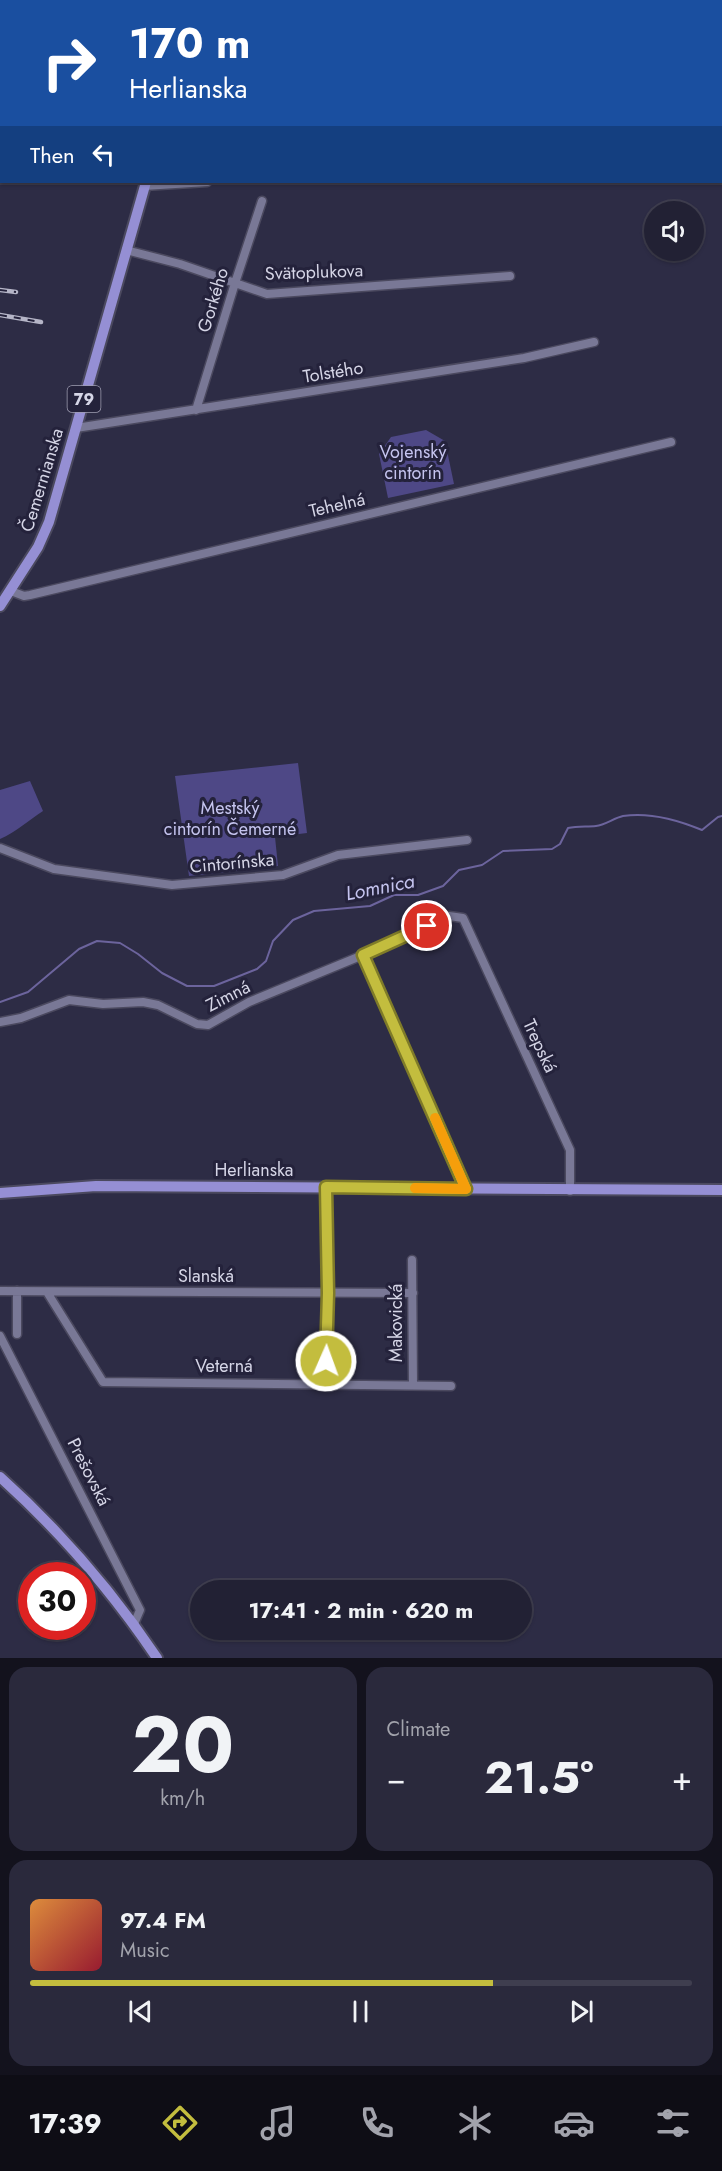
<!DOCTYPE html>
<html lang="en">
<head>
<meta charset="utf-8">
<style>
	:root { --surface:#222134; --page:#2a293c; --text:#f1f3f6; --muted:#a2a3ac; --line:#3f3e4f; --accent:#c3bd3e }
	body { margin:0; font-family:Jost,sans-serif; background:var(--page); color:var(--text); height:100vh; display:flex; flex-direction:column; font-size:22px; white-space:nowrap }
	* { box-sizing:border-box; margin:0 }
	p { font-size:20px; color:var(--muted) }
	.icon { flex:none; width:33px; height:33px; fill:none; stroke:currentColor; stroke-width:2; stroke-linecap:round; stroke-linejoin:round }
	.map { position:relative; height:1658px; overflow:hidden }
	.drawer { display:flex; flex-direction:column; gap:9px; padding:9px; background:#13121d; flex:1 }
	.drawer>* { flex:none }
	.banner { position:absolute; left:0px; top:0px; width:723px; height:183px; box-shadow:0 2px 4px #0004,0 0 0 2px var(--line); background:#1a4fa0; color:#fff; overflow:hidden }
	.fabs { position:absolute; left:644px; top:201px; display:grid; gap:12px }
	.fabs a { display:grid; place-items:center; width:60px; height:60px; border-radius:50%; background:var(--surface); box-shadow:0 2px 4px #0004,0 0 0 2px var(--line); font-size:30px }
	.speed { position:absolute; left:18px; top:1562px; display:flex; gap:12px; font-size:30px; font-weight:700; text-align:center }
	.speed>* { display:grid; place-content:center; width:78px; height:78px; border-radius:50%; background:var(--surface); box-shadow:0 2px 4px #0004,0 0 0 2px var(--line); line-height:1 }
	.speed .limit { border:9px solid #d22; background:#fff; color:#111 }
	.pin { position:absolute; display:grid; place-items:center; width:51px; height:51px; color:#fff; margin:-26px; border:3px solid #fff; border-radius:50%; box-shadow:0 2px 6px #0007 }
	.me { position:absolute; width:66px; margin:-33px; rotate:2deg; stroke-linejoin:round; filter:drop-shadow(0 0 4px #0008) }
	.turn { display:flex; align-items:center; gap:21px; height:126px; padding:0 30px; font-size:27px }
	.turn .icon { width:78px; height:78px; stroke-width:2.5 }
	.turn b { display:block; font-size:42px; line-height:51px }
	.then { display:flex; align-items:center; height:57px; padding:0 30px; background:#0003; gap:12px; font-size:22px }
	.big { font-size:45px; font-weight:700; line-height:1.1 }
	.drawer .widget { flex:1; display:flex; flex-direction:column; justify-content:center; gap:9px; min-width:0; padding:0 21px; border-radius:18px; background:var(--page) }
	.drawer .dial { align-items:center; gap:0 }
	.dial b { font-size:78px; line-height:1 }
	.song { display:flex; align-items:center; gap:18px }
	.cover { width:72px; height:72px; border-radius:9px; background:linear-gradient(135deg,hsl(30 70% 55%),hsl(350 70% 35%)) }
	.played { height:6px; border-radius:3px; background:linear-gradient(90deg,var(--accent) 70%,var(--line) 70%) }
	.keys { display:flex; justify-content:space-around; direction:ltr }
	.heat { display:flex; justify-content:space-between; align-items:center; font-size:33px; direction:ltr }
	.drawer .tiles { flex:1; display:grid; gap:9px; grid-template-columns:1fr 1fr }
	.widget:last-child { grid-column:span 2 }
	.trip { position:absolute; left:190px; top:1580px; width:342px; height:60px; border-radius:30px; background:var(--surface); box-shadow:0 2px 4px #0004,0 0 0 2px var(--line); font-weight:700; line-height:60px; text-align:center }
	.menu { display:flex; height:96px; justify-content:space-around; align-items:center; background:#0e0d15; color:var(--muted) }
	.menu .icon { width:42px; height:42px }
	.menu .selected { color:var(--accent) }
	.menu b { font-size:27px; color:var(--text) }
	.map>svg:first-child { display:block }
</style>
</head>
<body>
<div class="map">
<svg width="722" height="1658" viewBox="0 0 722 1658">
	<rect width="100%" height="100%" fill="#2d2c45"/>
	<!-- green -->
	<path fill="#4e4886" d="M426,430L445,441L454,484L388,498L379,454L391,437Z
		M298,763L307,833L275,837L278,866L189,876L175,776Z
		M30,781L43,811C29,820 16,832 0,839V790Z"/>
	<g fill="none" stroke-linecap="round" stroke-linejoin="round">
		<!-- stream -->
		<path stroke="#6c649d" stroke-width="2" d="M0,1002L28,992L79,949L97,941L120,943L138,954L162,973L187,986H214L257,969L266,961L273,941L293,920L314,911L370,906L394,895H418L443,886L459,870L482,865L503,851L552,849L560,844L568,828C578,826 587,827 596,826C605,825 614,818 623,816C649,812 678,820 702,830L718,817L722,816"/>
		<!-- minor casing -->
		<g stroke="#4b495f" stroke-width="11">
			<path id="minor" d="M153,0L159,2
				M463,2V0
				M144,186L207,182
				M126,250L180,264L267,294L510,276
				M196,410L235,283L262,201
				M76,428L524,358L594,342
				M11,591L24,596L30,595L671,442
				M0,848L54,869L172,885L283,875L338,855L467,840
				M363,955L466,1189
				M0,1022L21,1018L69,1000L103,1004L143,1002L158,1005L197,1024L208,1025L249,1002L363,955L449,916L463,918L570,1150V1191
				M412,1260L413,1385
				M0,1291L413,1293
				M17,1291V1334
				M47,1292L103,1382L451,1386
				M0,1336L140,1610L134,1624
				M325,1384L328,1293L325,1187"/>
		</g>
		<!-- major casing -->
		<g stroke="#4b495f" stroke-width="14">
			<path id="major" d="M197,2L198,0
				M0,606L38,547L49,522L146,182
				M0,1193L96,1186L722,1190
				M0,1477C60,1531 112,1591 157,1658"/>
		</g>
		<!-- minor -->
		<use href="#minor" stroke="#797896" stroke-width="8"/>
		<!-- major -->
		<use href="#major" stroke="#958fd4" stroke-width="10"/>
		<!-- rail casing -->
		<g stroke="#b5b5c7" stroke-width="4.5">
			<path id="rail" d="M0,290L16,292
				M0,315L41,322"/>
		</g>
		<!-- rail -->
		<use href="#rail" stroke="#24223b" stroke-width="2" stroke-dasharray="7" stroke-linecap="butt"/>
	</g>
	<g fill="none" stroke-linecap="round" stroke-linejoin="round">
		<!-- route casing -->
		<g stroke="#7f7b28" stroke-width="15">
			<path id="route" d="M326,1361L328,1293L326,1187L466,1189L363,955L427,926"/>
		</g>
		<!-- route -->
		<use href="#route" stroke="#c3bd3e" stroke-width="10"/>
		<!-- slow -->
		<path stroke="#f59e0b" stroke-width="10" d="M415,1188L466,1189L435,1118"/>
	</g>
	<g text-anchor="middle" stroke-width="6" stroke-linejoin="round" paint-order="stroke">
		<!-- shield labels -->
		<rect fill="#24223b" stroke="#a09fb3" stroke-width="1.5" x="67.5" y="386" width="33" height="26" rx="4.5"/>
		<g font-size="16" font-weight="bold" fill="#d5d5e6">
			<text x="84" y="405">79</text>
		</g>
		<!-- street labels -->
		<g font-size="18" fill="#d5d5e6" stroke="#24223b">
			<text transform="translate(314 272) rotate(-2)" y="6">Svätoplukova</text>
			<text transform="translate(213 300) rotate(-73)" y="6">Gorkého</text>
			<text transform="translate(333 372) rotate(-9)" y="6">Tolstého</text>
			<text transform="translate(42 480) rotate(-73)" y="6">Čemernianska</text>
			<text transform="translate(337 505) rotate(-13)" y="6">Tehelná</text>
			<text transform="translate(232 863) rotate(-5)" y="6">Cintorínska</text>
			<text transform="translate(228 996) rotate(-27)" y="6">Zimná</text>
			<text transform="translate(540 1046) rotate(65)" y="6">Trepská</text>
			<text x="254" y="1176">Herlianska</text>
			<text x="206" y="1282">Slanská</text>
			<text transform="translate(396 1323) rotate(-90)" y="6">Makovická</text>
			<text x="224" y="1372">Veterná</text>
			<text transform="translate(89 1472) rotate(63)" y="6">Prešovská</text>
		</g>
		<!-- park labels -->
		<g font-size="18" fill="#c5c4ef" stroke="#24223b">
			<text x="413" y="458">Vojenský<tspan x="413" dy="21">cintorín</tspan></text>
			<text x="230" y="814">Mestský<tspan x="230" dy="21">cintorín Čemerné</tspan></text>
		</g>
		<!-- water labels -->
		<g font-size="20" font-style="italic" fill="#c5c4ef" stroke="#24223b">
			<text transform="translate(380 887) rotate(-11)" y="7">Lomnica</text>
		</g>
	</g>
</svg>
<div class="fabs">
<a><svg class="icon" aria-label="sound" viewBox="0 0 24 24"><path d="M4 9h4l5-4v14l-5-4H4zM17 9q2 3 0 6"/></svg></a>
</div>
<div class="speed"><div class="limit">30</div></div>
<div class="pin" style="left:427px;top:926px;background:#d93025"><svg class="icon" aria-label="arrive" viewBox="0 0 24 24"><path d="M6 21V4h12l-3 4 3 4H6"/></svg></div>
<svg class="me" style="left:326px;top:1361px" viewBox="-20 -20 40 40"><circle r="17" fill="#c3bd3e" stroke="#fff" stroke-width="3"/><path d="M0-11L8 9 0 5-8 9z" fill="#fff"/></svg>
<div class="trip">17:41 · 2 min · 620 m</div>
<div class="banner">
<div class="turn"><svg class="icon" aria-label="right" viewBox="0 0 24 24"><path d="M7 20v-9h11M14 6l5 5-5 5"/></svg><div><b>170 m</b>Herlianska</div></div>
<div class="then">Then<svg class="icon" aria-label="left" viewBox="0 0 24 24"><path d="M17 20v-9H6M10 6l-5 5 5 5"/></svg></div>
</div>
</div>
<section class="drawer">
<div class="tiles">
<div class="widget dial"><b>20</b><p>km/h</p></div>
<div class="widget"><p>Climate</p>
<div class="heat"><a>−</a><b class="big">21.5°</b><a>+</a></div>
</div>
<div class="widget">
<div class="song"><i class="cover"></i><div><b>97.4 FM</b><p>Music</p></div></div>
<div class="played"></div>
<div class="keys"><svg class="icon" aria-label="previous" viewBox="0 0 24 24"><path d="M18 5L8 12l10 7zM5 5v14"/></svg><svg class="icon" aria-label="pause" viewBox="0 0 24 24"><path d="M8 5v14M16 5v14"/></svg><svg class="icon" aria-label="next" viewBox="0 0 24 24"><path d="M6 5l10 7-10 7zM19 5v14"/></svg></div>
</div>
</div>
</section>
<nav class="menu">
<b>17:39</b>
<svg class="icon selected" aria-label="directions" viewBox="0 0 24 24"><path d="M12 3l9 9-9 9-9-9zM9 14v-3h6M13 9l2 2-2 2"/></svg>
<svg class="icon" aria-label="music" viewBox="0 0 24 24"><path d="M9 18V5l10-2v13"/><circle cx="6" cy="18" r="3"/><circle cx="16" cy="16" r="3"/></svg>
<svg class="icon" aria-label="phone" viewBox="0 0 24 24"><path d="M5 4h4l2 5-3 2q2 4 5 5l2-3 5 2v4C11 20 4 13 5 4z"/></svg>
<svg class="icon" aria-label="climate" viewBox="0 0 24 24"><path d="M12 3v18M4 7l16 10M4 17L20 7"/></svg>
<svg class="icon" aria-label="car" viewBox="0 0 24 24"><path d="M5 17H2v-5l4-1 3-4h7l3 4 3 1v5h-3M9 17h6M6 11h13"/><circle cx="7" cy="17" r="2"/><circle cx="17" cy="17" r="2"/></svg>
<svg class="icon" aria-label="filters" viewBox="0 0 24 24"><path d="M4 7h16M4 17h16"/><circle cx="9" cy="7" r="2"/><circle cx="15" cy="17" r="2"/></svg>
</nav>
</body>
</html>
